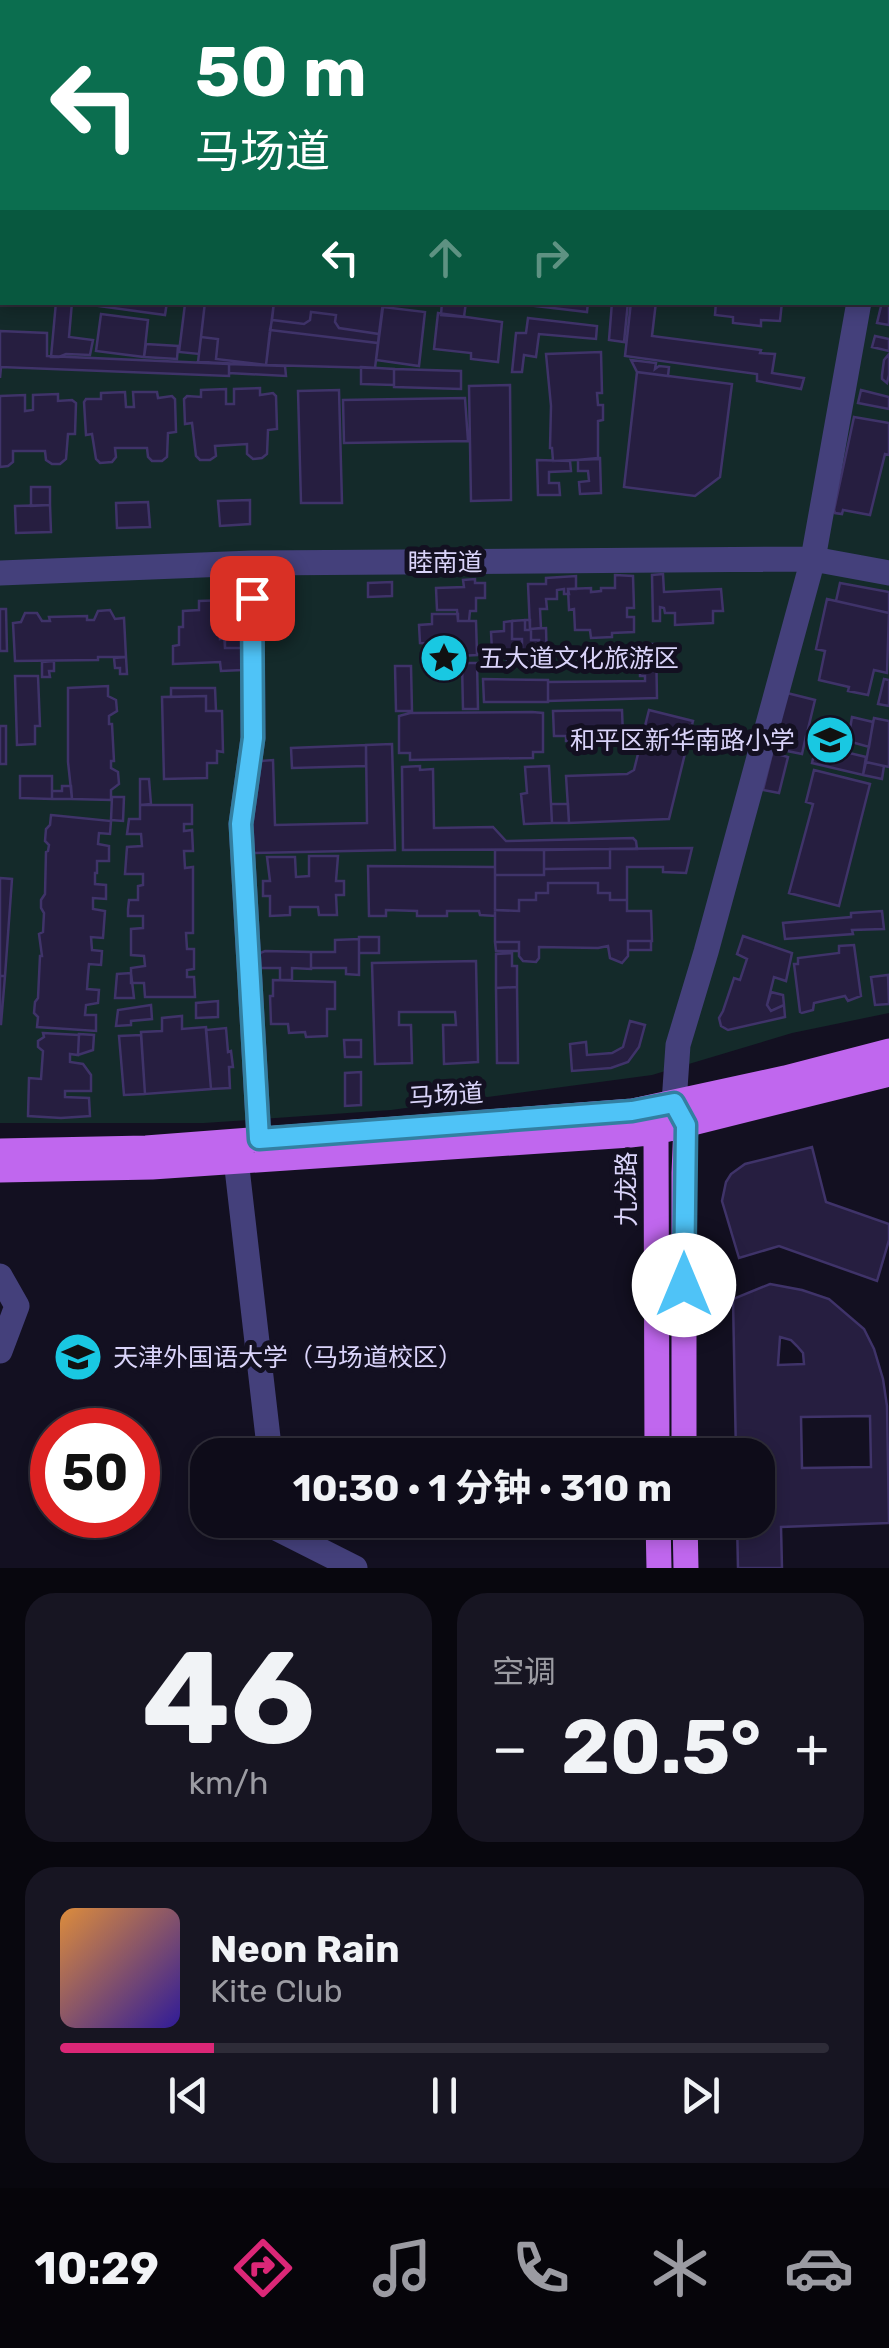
<!DOCTYPE html>
<html lang="zh">
<head>
<meta charset="utf-8">
<style>
	:root { --surface:#0e0c19; --page:#171522; --text:#f1f3f6; --muted:#9b9ba2; --line:#2e2c38; --accent:#db2777 }
	body { margin:0; font-family:Rubik,"Noto Sans SC",sans-serif; background:var(--page); color:var(--text); height:100vh; display:flex; flex-direction:column; font-size:38px; white-space:nowrap }
	* { box-sizing:border-box; margin:0 }
	p { font-size:32px; color:var(--muted) }
	.icon { flex:none; width:55px; height:55px; fill:none; stroke:currentColor; stroke-width:2; stroke-linecap:round; stroke-linejoin:round }
	.map { position:relative; height:1568px; overflow:hidden }
	.drawer { display:flex; flex-direction:column; gap:25px; padding:25px; background:#08070e; flex:1 }
	.drawer>* { flex:none }
	.banner { position:absolute; left:0px; top:0px; width:890px; height:305px; box-shadow:0 5px 15px #0003,0 0 0 2px var(--line); background:#0b6e4f; color:#fff; overflow:hidden }
	.speed { position:absolute; left:30px; top:1408px; display:flex; gap:20px; font-size:50px; font-weight:700; text-align:center }
	.speed>* { display:grid; place-content:center; width:130px; height:130px; border-radius:50%; background:var(--surface); box-shadow:0 5px 15px #0003,0 0 0 2px var(--line); line-height:1 }
	.speed .limit { border:15px solid #d22; background:#fff; color:#111 }
	.pin { position:absolute; display:grid; place-items:center; width:85px; height:85px; color:#fff; margin:-42px; border-radius:20px; box-shadow:0 5px 15px #0006 }
	.me { position:absolute; width:110px; margin:-55px; rotate:0deg; stroke-linejoin:round; filter:drop-shadow(0 0 8px #0008) }
	.turn { display:flex; align-items:center; gap:35px; height:210px; padding:0 30px; font-size:45px }
	.turn .icon { width:130px; height:130px; stroke-width:2.5 }
	.turn b { display:block; font-size:70px; line-height:85px }
	.lanes { display:flex; align-items:center; height:95px; padding:0 30px; background:#0003; justify-content:center; gap:50px; direction:ltr }
	.lanes .off { opacity:.35 }
	.big { font-size:75px; font-weight:700; line-height:1.1 }
	.drawer .widget { flex:1; display:flex; flex-direction:column; justify-content:center; gap:15px; min-width:0; padding:0 35px; border-radius:30px; background:var(--page) }
	.drawer .dial { align-items:center; gap:0 }
	.dial b { font-size:130px; line-height:1 }
	.song { display:flex; align-items:center; gap:30px }
	.cover { width:120px; height:120px; border-radius:15px; background:linear-gradient(135deg,hsl(30 70% 55%),hsl(250 70% 35%)) }
	.played { height:10px; border-radius:5px; background:linear-gradient(90deg,var(--accent) 20%,var(--line) 20%) }
	.keys { display:flex; justify-content:space-around; direction:ltr }
	.heat { display:flex; justify-content:space-between; align-items:center; font-size:55px; direction:ltr }
	.drawer .tiles { flex:1; display:grid; gap:25px; grid-template-columns:1fr 1fr }
	.widget:last-child { grid-column:span 2 }
	.trip { position:absolute; left:190px; top:1438px; width:585px; height:100px; border-radius:30px; background:var(--surface); box-shadow:0 5px 15px #0003,0 0 0 2px var(--line); font-weight:700; line-height:100px; text-align:center }
	.dock { display:flex; height:160px; justify-content:space-around; align-items:center; background:#06050a; color:var(--muted) }
	.dock .icon { width:70px; height:70px }
	.dock .selected { color:var(--accent) }
	.dock b { font-size:45px; color:var(--text) }
	.map>svg:first-child { display:block }
</style>
</head>
<body>
<div class="map">
<svg width="889" height="1568" viewBox="0 0 889 1568">
	<rect width="100%" height="100%" fill="#131021"/>
	<!-- green -->
	<path fill="#142a2a" fill-rule="evenodd" d="M0,0H889V1013L792,1033L652,1075L391,1110L204,1123H0ZM2,2H888V302H2Z"/>
	<!-- building -->
	<path fill="#261e40" stroke="#3f3369" stroke-width="2.5" fill-rule="evenodd" d="M0,0L26,2H2V43H0Z
		M889,274V325L877,323L882,302H888Z
		M56,302H72L69,337L93,340L90,355L66,354L59,357H51Z
		M91,302H167L165,315L91,305Z
		M183,302H205L199,354L179,352L185,304Z
		M205,302H274L266,365L216,359L218,339L201,337Z
		M274,302H383L379,334L339,328L335,322L336,315L311,312L310,320L304,324L272,320Z
		M442,302H466L464,317L441,315Z
		M502,302H588L587,312Z
		M612,302H628L624,342L609,340Z
		M631,302H656L652,336L761,350L760,353L775,354L772,373L804,378L801,389L757,381V374L625,356Z
		M716,302H782L780,321L761,320V326L733,323V317L715,315Z
		M383,307L425,312L419,366L376,360Z
		M311,312L336,315L335,322L339,328L379,334L378,343L270,330L272,320L304,324L310,320Z
		M438,313L502,322L498,362L471,359V353L434,349Z
		M101,314L148,320L144,357L96,351Z
		M528,318L597,326L596,339L539,334L536,357L524,355L522,372H512L516,333H526Z
		M270,330L378,343L375,368L266,365Z
		M0,331L47,333V356L229,364V376L1,367L0,378Z
		M875,336L889,339V351L872,347Z
		M201,337L218,339L216,359L266,365L198,362Z
		M146,344L178,346L177,359L144,357Z
		M601,352L602,393H597L598,405H603V420L598,421V459L553,461L552,448H550L551,406L546,354Z
		M889,354V375L887,383L882,379V375L884,360Z
		M631,360L656,363L655,369L659,366L669,367L668,376L637,372Z
		M229,364L285,366L286,376L229,373Z
		M361,367L394,369V385L361,384Z
		M394,369L461,371V389L394,387Z
		M637,372L732,384L720,477L695,496L624,487Z
		M510,385L511,500L471,501L469,386Z
		M260,388V395L273,393L276,396L277,429L268,430L267,454L262,458L253,459L247,454V444L215,446L216,456L210,460H200L196,456L192,423L185,424L184,399L187,396L201,397V390L226,389V404H234V389Z
		M339,390L342,503H301L298,391Z
		M861,390L889,397V409L858,403Z
		M125,392L126,407H134L133,392H157L158,398L172,396L175,399L176,432L168,433L167,457L162,461H152L148,457L147,448H115L116,457L112,462L100,463L96,459L92,434L86,435L84,402L86,399H101V393Z
		M58,394V401L72,400L76,403L75,434H68L66,459L60,464H52L46,460L45,451H13V462L8,466L0,467V396L25,395V411L33,410V395Z
		M465,398L468,441L344,443L343,400Z
		M854,417L889,423V455L885,454L870,515L843,510L842,514L835,513L834,510Z
		M598,458H600L601,493L580,494L579,482L589,481L588,471H578V460Z
		M537,460L570,461L571,471L549,472V483H559L560,495H538Z
		M31,487H50V505L31,506Z
		M250,500V524L220,526L218,501Z
		M148,502L150,527L117,528L116,503Z
		M50,505L51,532L16,533L15,506Z
		M663,574L664,592L721,589L723,611H713V623L675,625V613H665L664,608L660,607V621H653L652,575Z
		M615,575L633,576L634,608H627V617H634V632L612,633V637L591,638L590,630H575L574,609L569,610L568,589L591,588V592L601,591V588H615Z
		M576,576V589H568L569,594H564V589L557,590V599H546L547,609H540L541,628L530,629L528,584H546V578Z
		M475,579V583H485V598H476V611H470L469,621H458L457,610H437L436,588L464,587L463,580Z
		M392,582V596L368,597V583Z
		M840,583L889,592V613L836,601Z
		M827,599L889,613L887,673L874,670L868,695L848,691L849,687L819,680L825,651L816,649Z
		M227,600L229,626L220,627V639L225,638V648H242V670L221,671L220,662L173,664V646L179,645V627H183V611L199,610V601Z
		M0,609H6L7,651H0Z
		M110,610L115,619L124,618L126,657H98V660L15,661L13,623L21,622L25,613H37L42,621H50L49,617L87,616V620H94L98,611Z
		M432,614H458V621H476L477,655L459,656V652H437V644L420,643L419,625L432,624Z
		M525,620H530V629L546,628L547,663L530,664V660H507V651H492L491,632L504,631V622L512,621V639H522V650H538L539,640H531V630H525Z
		M525,620V630H531V640H539L538,650H522V639H512V621Z
		M224,634H241L242,648H225Z
		M633,644H656L657,698L548,701V682L645,681V676H640V672H634Z
		M126,657L127,674H120V668H115L114,658Z
		M54,661V671H49L50,677H42V662Z
		M462,663H477L478,709H463Z
		M395,666H411L412,711H396Z
		M15,676H38L40,726H35V744L17,745Z
		M483,679L548,680V702H484Z
		M884,679L889,680V706L878,704Z
		M108,686V696L116,700L117,711L109,716V724H112L114,761H111V768L118,772L119,784L111,790V800L72,799L68,762V688Z
		M171,688H215L216,711H206V696L171,697Z
		M787,693L815,700L808,729L817,731L815,738L806,736L802,754L782,750L781,755L788,757L779,793L763,790Z
		M206,696V711H222L223,752L217,751V763H207V778L164,779L162,697Z
		M622,710L623,736L610,735V741H566V736H554L553,711Z
		M649,710L693,721L669,819L569,823L566,776L627,774L634,770Z
		M532,712L543,713V752H533V758L410,760V753H399V716L410,713Z
		M852,717L873,722L869,747L848,741Z
		M874,718L889,721V767L866,762Z
		M0,726H6V764H0Z
		M392,744L395,850L249,853L247,762L273,760L275,825L367,823L366,745Z
		M366,745V766L292,768L291,748Z
		M816,745L866,757L863,775L812,763Z
		M866,762L884,766L882,779L863,775Z
		M420,766V770L433,769L434,828L493,827L506,841L633,838L636,841L637,849L403,850L402,767Z
		M549,766L552,823L524,824L521,794L527,793L525,767Z
		M814,770L870,784L839,906L789,893L813,804L806,802Z
		M20,776H52V799L20,798Z
		M140,779H149L151,804L140,805Z
		M62,786H71L72,799H52V791H62Z
		M112,797H124L123,821L111,820Z
		M551,804H568L569,823H552Z
		M140,805H192V824H184V831L192,830L193,851H184L185,868L193,867V933H186L187,949H194V969L187,970V977H194L195,997H145L144,983H131V968L145,966L144,956L131,955V929L143,928V916H128V909L129,900H138V886L143,885V874H125L127,847L142,846L141,834H127L129,819H140Z
		M51,815L111,821L110,834L99,833L98,844L109,846V861H97V873H95V884L106,885V899L93,898V909L105,911L103,938L91,937L92,950L102,951L101,965L89,964L88,975L87,989L99,990L98,1003L86,1005L85,1015H96V1031L37,1027L38,1017L34,1013L35,1002L38,998L40,956H42L39,934L43,932L44,913L41,908V900L45,894L46,852L48,851L49,845L45,841L46,829L50,825Z
		M692,848L686,873L663,872V867H627V900H610V893H598V883H548V893H536V900H519V911L495,910V875H544V869L610,868V849Z
		M610,849V868L544,869V850Z
		M495,850H544V875H495Z
		M309,856H338L336,881H344V895H336L337,915H319L318,907H290V915L270,916V896H263V881H270L267,857H295L296,877L309,876Z
		M368,866L495,867V916L480,915L479,911H447V916H417V911L386,910V916H369Z
		M0,878L12,879L5,976H0Z
		M548,883H598V893H610V900H627V911H651L652,941H628V956L622,963L610,958L608,946L598,948L539,947V958L536,962L523,961L519,956V942H495V910L519,911V900H536V893H548Z
		M882,911L884,929L852,930L853,934L785,939L783,923L851,917V913Z
		M743,936L792,953L786,981L774,977L767,1005L771,1011L784,1005L785,1017L728,1030L721,1026L719,1018L723,1011L734,978L740,980L747,959L737,954Z
		M359,937H379V953H359Z
		M359,939V975L346,974V968H311V952H335V940Z
		M628,941H651V950H628Z
		M495,942H519V951H496Z
		M854,945L861,996L848,1001L845,996L814,1003L813,1010L802,1013L800,1012L794,964H798V958L839,953V946Z
		M265,951L311,952V969L292,968V980H280V968H259L260,953Z
		M512,953V966H517V987L496,988V954Z
		M476,961L478,1062L444,1064L443,1025H456L455,1012H399V1025H411L412,1063L375,1064L372,963Z
		M131,973L134,998H115L117,974Z
		M888,975L889,1004L875,1005L871,977Z
		M0,976H5L1,1024H0Z
		M273,980L335,982V1009H327V1036L306,1037L305,1032L289,1033L288,1024H271L270,996H273Z
		M517,987L518,1063H497L496,988Z
		M771,992L783,995L784,1005L771,1011L767,1005Z
		M218,1001V1017L196,1018V1003Z
		M151,1005L152,1019L131,1021V1025L116,1026L118,1010Z
		M182,1016V1029L206,1027L211,1089L145,1094L141,1032L162,1031V1018Z
		M630,1021L645,1025L639,1047L628,1062L611,1068L572,1071L570,1044L586,1042L587,1055L612,1053L623,1047Z
		M226,1028L228,1052L231,1051L233,1067H229L230,1088L211,1089L206,1030Z
		M43,1033L79,1035L78,1055L70,1054V1062L83,1064L91,1075V1091H65V1097L89,1098L90,1116L61,1118L28,1116L29,1078L41,1079L43,1051L38,1047V1041L44,1037Z
		M79,1034L94,1035L93,1050L78,1055Z
		M141,1035L145,1094L124,1095L119,1036Z
		M344,1040H361V1057H345Z
		M361,1072V1105L345,1106V1073Z
		M812,1147L826,1202L889,1224V1240L877,1281L779,1246L739,1258L722,1201L726,1182L731,1174L745,1164Z
		M770,1284L802,1290L829,1299L864,1329L874,1349L883,1379L887,1406L889,1523L781,1527L782,1568H738L737,1520H758V1455H736L733,1299ZM780,1337L791,1340L797,1346L803,1353L804,1364L778,1365ZM870,1416L871,1467L802,1468L801,1417Z"/>
	<g fill="none" stroke-linecap="round" stroke-linejoin="round">
		<!-- minor -->
		<path stroke="#44407b" stroke-width="25" d="M0,120H2
			M888,169L889,163
			M252,563L253,738L241,824L259,1139
			M0,573L252,563L813,559L889,573
			M674,1103L678,1045L706,952L813,559L859,302
			M234,1142L270,1455
			M0,1276L17,1306L0,1351
			M277,1520L278,1529L355,1568"/>
		<!-- major -->
		<path stroke="#c067ee" stroke-width="25" d="M0,1151L146,1148L633,1111L785,1078L889,1051
			M0,1170L152,1167L630,1135L656,1132L889,1074
			M657,1455L656,1132L674,1103L686,1125L684,1173V1455
			M658,1520L659,1568
			M685,1520L686,1568"/>
	</g>
	<g fill="none" stroke-linecap="round" stroke-linejoin="round">
		<!-- route casing -->
		<g stroke="#337fa1" stroke-width="25">
			<path id="route" d="M252,598L253,738L241,824L259,1139L632,1111L674,1103L686,1125L684,1285"/>
		</g>
		<!-- route -->
		<use href="#route" stroke="#4fc3f7" stroke-width="18"/>
	</g>
	<!-- icons -->
	<defs>
		<g id="sight-disc" transform="scale(2.5)"><circle r="9.5" fill="#19c8e2" stroke="#131021"/><path d="M0-6L1.8-2.2L6-1.7L2.9 1.2L3.7 5.4L0 3.3L-3.7 5.4L-2.9 1.2L-6-1.7L-1.8-2.2Z" fill="#111"/></g>
		<g id="school-disc" transform="scale(2.5)"><circle r="9.5" fill="#19c8e2" stroke="#131021"/><path d="M0-5L7-2L0 1L-7-2ZM-4 1L0 2.5L4 1V4Q0 6-4 4Z" fill="#111"/></g>
		<g id="university-disc" transform="scale(2.5)"><circle r="9.5" fill="#19c8e2" stroke="#131021"/><path d="M0-5L7-2L0 1L-7-2ZM-4 1L0 2.5L4 1V4Q0 6-4 4Z" fill="#111"/></g>
	</defs>
	<g fill-rule="evenodd">
		<use href="#sight-disc" x="444" y="658"/>
		<use href="#school-disc" x="830" y="740"/>
		<use href="#university-disc" x="78" y="1357"/>
	</g>
	<g text-anchor="middle" stroke-width="10" stroke-linejoin="round" paint-order="stroke">
		<!-- street labels -->
		<g font-size="25" fill="#dad4fa" stroke="#131021">
			<text x="445" y="571">睦南道</text>
			<text transform="translate(446 1095) rotate(-4)" y="9">马场道</text>
			<text transform="translate(626 1189) rotate(-90)" y="9">九龙路</text>
		</g>
		<!-- poi labels -->
		<g font-size="25" fill="#dad4fa" stroke="#131021" text-anchor="start">
			<text x="479" y="667">五大道文化旅游区</text>
			<text x="795" y="749" text-anchor="end">和平区新华南路小学</text>
			<text x="113" y="1366">天津外国语大学（马场道校区）</text>
		</g>
	</g>
</svg>
<div class="speed"><div class="limit">50</div></div>
<div class="pin" style="left:252px;top:598px;background:#d93025"><svg class="icon" aria-label="arrive" viewBox="0 0 24 24"><path d="M6 21V4h12l-3 4 3 4H6"/></svg></div>
<svg class="me" style="left:684px;top:1285px" viewBox="-20 -20 40 40"><circle r="19" fill="#fff"/><path d="M0-13L10 11 0 6-10 11z" fill="#4fc3f7"/></svg>
<div class="trip">10:30 · 1 分钟 · 310 m</div>
<div class="banner">
<div class="turn"><svg class="icon" aria-label="left" viewBox="0 0 24 24"><path d="M17 20v-9H6M10 6l-5 5 5 5"/></svg><div><b>50 m</b>马场道</div></div>
<div class="lanes"><svg class="icon" aria-label="left" viewBox="0 0 24 24"><path d="M17 20v-9H6M10 6l-5 5 5 5"/></svg><svg class="icon off" aria-label="ahead" viewBox="0 0 24 24"><path d="M12 20V5M6 11l6-6 6 6"/></svg><svg class="icon off" aria-label="right" viewBox="0 0 24 24"><path d="M7 20v-9h11M14 6l5 5-5 5"/></svg></div>
</div>
</div>
<section class="drawer">
<div class="tiles">
<div class="widget dial"><b>46</b><p>km/h</p></div>
<div class="widget"><p>空调</p>
<div class="heat"><a>−</a><b class="big">20.5°</b><a>+</a></div>
</div>
<div class="widget">
<div class="song"><i class="cover"></i><div><b>Neon Rain</b><p>Kite Club</p></div></div>
<div class="played"></div>
<div class="keys"><svg class="icon" aria-label="previous" viewBox="0 0 24 24"><path d="M18 5L8 12l10 7zM5 5v14"/></svg><svg class="icon" aria-label="pause" viewBox="0 0 24 24"><path d="M8 5v14M16 5v14"/></svg><svg class="icon" aria-label="next" viewBox="0 0 24 24"><path d="M6 5l10 7-10 7zM19 5v14"/></svg></div>
</div>
</div>
</section>
<nav class="dock">
<b>10:29</b>
<svg class="icon selected" aria-label="directions" viewBox="0 0 24 24"><path d="M12 3l9 9-9 9-9-9zM9 14v-3h6M13 9l2 2-2 2"/></svg>
<svg class="icon" aria-label="music" viewBox="0 0 24 24"><path d="M9 18V5l10-2v13"/><circle cx="6" cy="18" r="3"/><circle cx="16" cy="16" r="3"/></svg>
<svg class="icon" aria-label="phone" viewBox="0 0 24 24"><path d="M5 4h4l2 5-3 2q2 4 5 5l2-3 5 2v4C11 20 4 13 5 4z"/></svg>
<svg class="icon" aria-label="climate" viewBox="0 0 24 24"><path d="M12 3v18M4 7l16 10M4 17L20 7"/></svg>
<svg class="icon" aria-label="car" viewBox="0 0 24 24"><path d="M5 17H2v-5l4-1 3-4h7l3 4 3 1v5h-3M9 17h6M6 11h13"/><circle cx="7" cy="17" r="2"/><circle cx="17" cy="17" r="2"/></svg>
</nav>
</body>
</html>
